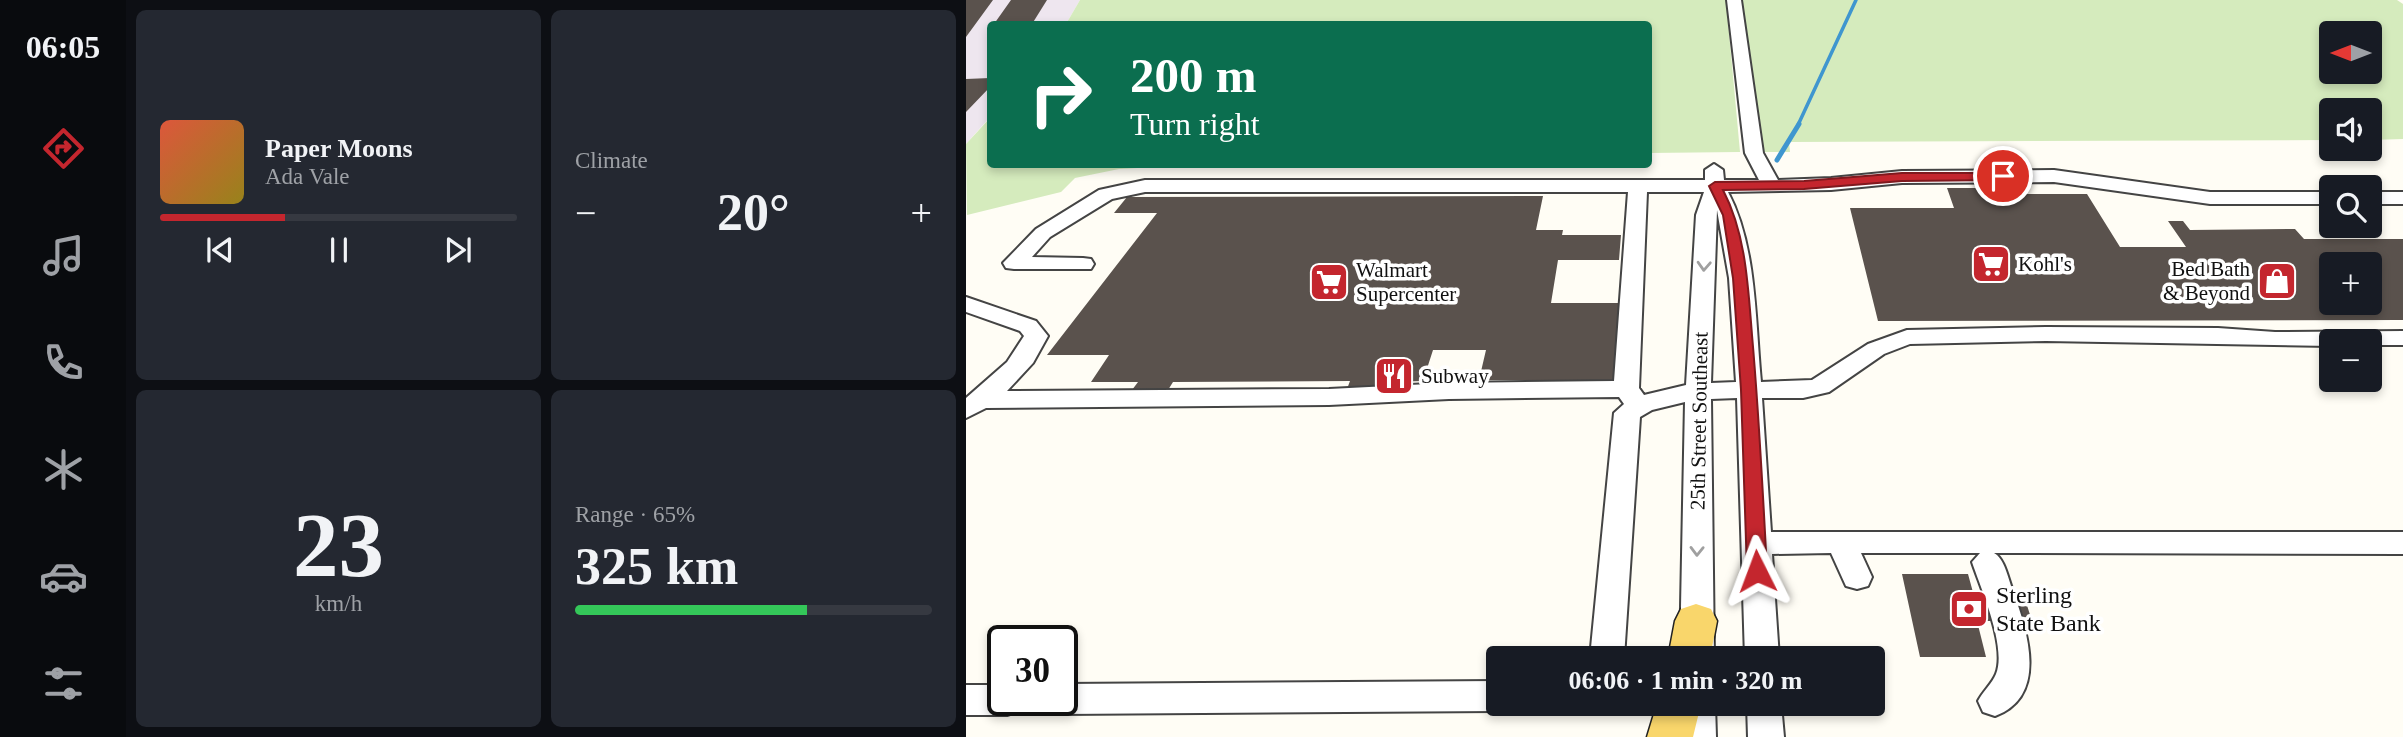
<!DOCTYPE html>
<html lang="en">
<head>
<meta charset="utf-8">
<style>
	:root { --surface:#171b24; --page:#242831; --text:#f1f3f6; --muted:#9ea1a6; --line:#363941; --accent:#c4262e }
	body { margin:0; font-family:Georgia,serif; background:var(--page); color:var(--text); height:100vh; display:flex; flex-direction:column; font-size:26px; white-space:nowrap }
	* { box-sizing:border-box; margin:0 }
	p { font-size:23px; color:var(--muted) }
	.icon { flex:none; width:38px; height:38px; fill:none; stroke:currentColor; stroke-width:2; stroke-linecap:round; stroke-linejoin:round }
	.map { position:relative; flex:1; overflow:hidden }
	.drawer { display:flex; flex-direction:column; gap:10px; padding:10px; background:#0d0f14; width:840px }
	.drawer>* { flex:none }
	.hud { position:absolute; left:21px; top:21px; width:665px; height:147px; border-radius:7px; box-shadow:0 4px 10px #0003; background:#0b6e4f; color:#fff; overflow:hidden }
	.needle { width:46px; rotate:270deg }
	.controls { position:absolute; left:1353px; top:21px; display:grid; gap:14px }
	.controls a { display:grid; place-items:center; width:63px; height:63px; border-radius:7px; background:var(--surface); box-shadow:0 4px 10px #0003; font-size:35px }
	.speed { position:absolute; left:21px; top:625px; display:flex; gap:14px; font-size:35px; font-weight:700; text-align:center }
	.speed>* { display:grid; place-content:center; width:91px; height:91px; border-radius:50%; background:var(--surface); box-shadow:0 4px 10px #0003; line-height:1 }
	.speed .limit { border:4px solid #111; border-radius:10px; background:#fff; color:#111 }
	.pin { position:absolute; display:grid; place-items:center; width:60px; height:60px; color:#fff; margin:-30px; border:4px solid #fff; border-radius:50%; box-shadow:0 2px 7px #0007 }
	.me { position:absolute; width:77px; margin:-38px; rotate:357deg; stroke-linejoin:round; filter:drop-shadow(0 0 5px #0008) }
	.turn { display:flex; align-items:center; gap:24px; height:147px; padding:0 28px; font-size:32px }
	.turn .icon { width:91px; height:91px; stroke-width:2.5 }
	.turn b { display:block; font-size:49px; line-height:60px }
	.big { font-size:52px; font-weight:700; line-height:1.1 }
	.drawer .tile { flex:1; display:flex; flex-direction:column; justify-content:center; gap:10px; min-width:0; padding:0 24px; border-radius:10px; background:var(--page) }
	.drawer .dial { align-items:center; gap:0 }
	.dial b { font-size:91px; line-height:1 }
	.song { display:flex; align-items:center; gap:21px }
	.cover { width:84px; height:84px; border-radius:10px; background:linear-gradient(135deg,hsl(10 70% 55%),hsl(50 70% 35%)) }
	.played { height:7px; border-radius:4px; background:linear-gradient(90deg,var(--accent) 35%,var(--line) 35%) }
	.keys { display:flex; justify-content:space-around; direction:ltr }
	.heat { display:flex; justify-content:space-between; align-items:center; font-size:38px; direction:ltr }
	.charge { height:10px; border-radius:5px; background:linear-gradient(90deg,#34c759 65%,var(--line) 0) }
	.drawer .tiles { flex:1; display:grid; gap:10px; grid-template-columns:repeat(2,1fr) }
	.trip { position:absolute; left:520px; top:646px; width:399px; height:70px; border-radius:7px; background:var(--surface); box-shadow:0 4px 10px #0003; font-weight:700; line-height:70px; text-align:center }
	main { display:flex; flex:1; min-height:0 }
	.tab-bar { display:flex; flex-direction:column; width:126px; justify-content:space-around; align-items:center; background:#090b0e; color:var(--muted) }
	.tab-bar .icon { width:49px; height:49px }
	.tab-bar .on { color:var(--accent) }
	.tab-bar b { font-size:32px; color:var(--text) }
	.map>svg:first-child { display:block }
</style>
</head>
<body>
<main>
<nav class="tab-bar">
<b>06:05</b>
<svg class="icon on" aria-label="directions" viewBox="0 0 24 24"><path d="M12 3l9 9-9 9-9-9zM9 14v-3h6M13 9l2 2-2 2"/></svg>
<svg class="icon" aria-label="music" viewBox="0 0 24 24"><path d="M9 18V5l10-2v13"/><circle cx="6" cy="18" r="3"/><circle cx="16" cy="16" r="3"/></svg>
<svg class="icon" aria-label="phone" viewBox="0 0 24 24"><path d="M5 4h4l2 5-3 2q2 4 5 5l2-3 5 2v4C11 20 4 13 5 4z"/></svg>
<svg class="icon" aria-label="climate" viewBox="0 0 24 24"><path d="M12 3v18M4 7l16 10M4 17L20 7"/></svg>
<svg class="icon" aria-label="car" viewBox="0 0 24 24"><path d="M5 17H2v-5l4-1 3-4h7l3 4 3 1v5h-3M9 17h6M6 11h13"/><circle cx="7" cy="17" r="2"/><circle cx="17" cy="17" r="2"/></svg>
<svg class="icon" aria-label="filters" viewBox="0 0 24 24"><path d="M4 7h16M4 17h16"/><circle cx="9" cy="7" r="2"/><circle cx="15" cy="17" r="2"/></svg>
</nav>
<section class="drawer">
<div class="tiles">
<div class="tile">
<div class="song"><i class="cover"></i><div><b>Paper Moons</b><p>Ada Vale</p></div></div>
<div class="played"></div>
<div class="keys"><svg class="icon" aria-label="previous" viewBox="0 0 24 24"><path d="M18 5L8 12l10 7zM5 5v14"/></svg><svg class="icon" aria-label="pause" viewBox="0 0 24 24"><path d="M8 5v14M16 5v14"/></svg><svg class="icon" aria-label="next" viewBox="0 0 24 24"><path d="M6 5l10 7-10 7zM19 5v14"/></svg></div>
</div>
<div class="tile"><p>Climate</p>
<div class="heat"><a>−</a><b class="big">20°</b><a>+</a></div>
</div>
<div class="tile dial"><b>23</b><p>km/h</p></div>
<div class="tile"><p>Range · 65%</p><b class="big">325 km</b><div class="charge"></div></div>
</div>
</section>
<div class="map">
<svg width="1437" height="737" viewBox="0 0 1437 737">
	<rect width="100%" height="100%" fill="#fffdf5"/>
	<!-- industrial -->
	<path fill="#eee6ef" d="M0,0H114L100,24H24V117L0,144Z"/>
	<!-- green -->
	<path fill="#d5ebbd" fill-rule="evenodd" d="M114,0H760L774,152L683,153L682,24H100Z
		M776,0H1431L1437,4V139L1404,140V110H1365V140L823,142L824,152H796ZM1365,33H1404V72H1365Z
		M24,118V164L227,165L153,169L109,178L95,192L1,215L0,144Z"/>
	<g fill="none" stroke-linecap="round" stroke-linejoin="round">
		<!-- stream-far1 -->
		<path stroke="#3f96cf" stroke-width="3.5" d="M832,125L890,0"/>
		<!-- stream -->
		<path stroke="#3f96cf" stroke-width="5" d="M811,160L833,124"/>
	</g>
	<!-- building -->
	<path fill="#5a524d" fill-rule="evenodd" d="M0,0H27L0,37Z
		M45,0H81L66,24H28Z
		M24,78V87L0,112V79Z
		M981,188H1017L1019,194H1121L1154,247H1220L1202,221H1217L1224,230L1329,229L1338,239H1437V320L912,321L884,208H988ZM1365,264H1404V303H1365Z
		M577,196L570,230H597L596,235H655L653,260H592L585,303H653L647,380H513L520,350H467L457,381L426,382L423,389H381L384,381L207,382L202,390H166L172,382H125L143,355H81L191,213H148L161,197Z
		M936,574H1002L1008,596H1058L1066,621H1011L1020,657H954Z"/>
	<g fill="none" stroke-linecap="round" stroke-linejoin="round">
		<!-- minor casing -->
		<g stroke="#444" stroke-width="4">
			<path id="minor" d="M761,0H775L797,153L812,180L865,178L936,171L1088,170L1244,192H1365V204H1244L1088,182L936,183L865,190L762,192C791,247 789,320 795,382L846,380L902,344L941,330L1080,327L1252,328L1309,332L1437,331V345H1404V341H1365V346L1080,341L944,344L918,354L863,392L837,398H796L805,532H1437V554L1028,553C1039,559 1042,579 1047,591C1061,630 1083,696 1029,716L1017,712L1012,701C1017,691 1026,684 1030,674C1041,647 1015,589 1006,562L1014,553H895L906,577L902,586L891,589L880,586L865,553L806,554L813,658H779L771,398L745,399L748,658H714L719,402L686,410L674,417L658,658H624L648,413L658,404L653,397L483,399L363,405L20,408L0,418V398L41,362L58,336L54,331L0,312V297L70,321L82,336L67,363L41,391L363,389L483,383L648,381L662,192H179L146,199L84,237L66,257L117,258L125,259L128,264L125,269H48L40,268L37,263L70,229L133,190L179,180H739V170L748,164L757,170L758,180H793L779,153ZM681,192H738L730,215L720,385L678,395L673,388ZM751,210L763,278L770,382L745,383Z
				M1404,192H1437V204H1404Z
				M532,681V704H546L532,711L96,714L84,710L79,700H96V684Z
				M0,685H37V700H58L53,711L41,715H0Z
				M715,704H749L750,737H714Z
				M781,704H815L818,737H782Z"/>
		</g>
		<!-- major casing -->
		<g stroke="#222" stroke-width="3">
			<path id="major" d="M730,604L745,609L751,621L744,658H702L709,621L715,609Z
				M691,704H735L727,737H681Z"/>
		</g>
		<!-- minor -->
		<use href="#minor" fill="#fff" fill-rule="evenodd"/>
		<!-- major -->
		<use href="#major" fill="#f9d66b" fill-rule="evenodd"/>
	</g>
	<!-- one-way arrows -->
	<defs><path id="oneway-chevron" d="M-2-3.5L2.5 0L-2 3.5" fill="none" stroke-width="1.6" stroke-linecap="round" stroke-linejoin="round" transform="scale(1.75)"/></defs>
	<g stroke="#a0a0a0">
		<use href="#oneway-chevron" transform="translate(738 266) rotate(93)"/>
		<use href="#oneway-chevron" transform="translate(731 551) rotate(91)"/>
	</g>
	<!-- route -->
	<path fill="#c4262e" stroke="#7f191e" stroke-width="2" d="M936,173H1037L1043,176L1037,180L936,181L838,189L757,190C780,234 782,286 786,335C793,414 797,493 801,571L798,577L791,579L784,577L781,571L775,390L767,278L757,215L743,186L749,182L838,181Z"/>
	<!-- icons -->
	<defs>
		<g id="supermarket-square" transform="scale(2.0125)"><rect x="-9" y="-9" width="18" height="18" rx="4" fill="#c4262e" stroke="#fff"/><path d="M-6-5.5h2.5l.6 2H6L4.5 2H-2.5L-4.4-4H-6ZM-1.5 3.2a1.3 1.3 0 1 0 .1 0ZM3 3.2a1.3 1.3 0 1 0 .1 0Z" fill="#fff"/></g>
		<g id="shop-square" transform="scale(2.0125)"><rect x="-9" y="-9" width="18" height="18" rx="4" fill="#c4262e" stroke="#fff"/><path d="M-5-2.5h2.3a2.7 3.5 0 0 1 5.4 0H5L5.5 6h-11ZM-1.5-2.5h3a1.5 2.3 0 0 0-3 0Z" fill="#fff"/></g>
		<g id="restaurant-square" transform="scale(2.0125)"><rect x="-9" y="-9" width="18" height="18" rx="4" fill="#c4262e" stroke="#fff"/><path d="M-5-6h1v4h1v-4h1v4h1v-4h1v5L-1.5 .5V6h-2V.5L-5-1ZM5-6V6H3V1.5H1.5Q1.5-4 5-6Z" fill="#fff"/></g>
		<g id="bank-square" transform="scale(2.0125)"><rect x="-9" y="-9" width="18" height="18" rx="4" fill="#c4262e" stroke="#fff"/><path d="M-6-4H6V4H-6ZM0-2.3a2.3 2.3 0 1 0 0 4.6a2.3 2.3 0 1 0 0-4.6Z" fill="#fff"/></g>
	</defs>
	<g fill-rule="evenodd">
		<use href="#supermarket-square" x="1025" y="264"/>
		<use href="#shop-square" x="1311" y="281"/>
		<use href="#supermarket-square" x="363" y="282"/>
		<use href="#restaurant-square" x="428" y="376"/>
		<use href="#bank-square" x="1003" y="609"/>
	</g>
	<g text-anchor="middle" stroke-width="7" stroke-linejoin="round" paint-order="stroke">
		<!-- poi labels -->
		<g font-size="21" fill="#111" stroke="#fff" text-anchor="start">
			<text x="1052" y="271">Kohl's</text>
			<text x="1284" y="276" text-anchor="end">Bed Bath<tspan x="1284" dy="24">&amp; Beyond</tspan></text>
			<text x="390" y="277">Walmart<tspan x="390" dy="24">Supercenter</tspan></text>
			<text x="455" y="383">Subway</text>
		</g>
		<!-- street labels -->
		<g font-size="21" fill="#111" stroke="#fff">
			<text transform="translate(733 421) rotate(-89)" y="7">25th Street Southeast</text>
		</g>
		<!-- near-poi labels -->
		<g font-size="24" fill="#111" stroke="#fff" text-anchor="start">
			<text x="1030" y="603">Sterling<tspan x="1030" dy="28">State Bank</tspan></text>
		</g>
	</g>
</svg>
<div class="controls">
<a><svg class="needle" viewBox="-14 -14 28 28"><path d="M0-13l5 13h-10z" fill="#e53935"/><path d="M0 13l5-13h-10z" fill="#9ea1a6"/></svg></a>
<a><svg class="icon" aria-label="sound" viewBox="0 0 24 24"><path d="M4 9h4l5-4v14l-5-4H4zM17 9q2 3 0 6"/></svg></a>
<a><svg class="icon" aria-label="search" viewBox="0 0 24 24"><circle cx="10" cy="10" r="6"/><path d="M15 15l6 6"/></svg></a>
<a>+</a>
<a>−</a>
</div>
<div class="speed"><div class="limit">30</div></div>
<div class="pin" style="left:1037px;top:176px;background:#d93025"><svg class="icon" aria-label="arrive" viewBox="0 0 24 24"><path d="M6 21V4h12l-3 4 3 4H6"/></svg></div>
<svg class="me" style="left:791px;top:571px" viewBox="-20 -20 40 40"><path d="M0-17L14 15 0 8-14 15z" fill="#c4262e" stroke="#fff" stroke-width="4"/></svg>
<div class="trip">06:06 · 1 min · 320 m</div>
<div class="hud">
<div class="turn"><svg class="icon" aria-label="right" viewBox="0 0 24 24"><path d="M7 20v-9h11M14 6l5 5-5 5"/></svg><div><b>200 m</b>Turn right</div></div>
</div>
</div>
</main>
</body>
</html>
